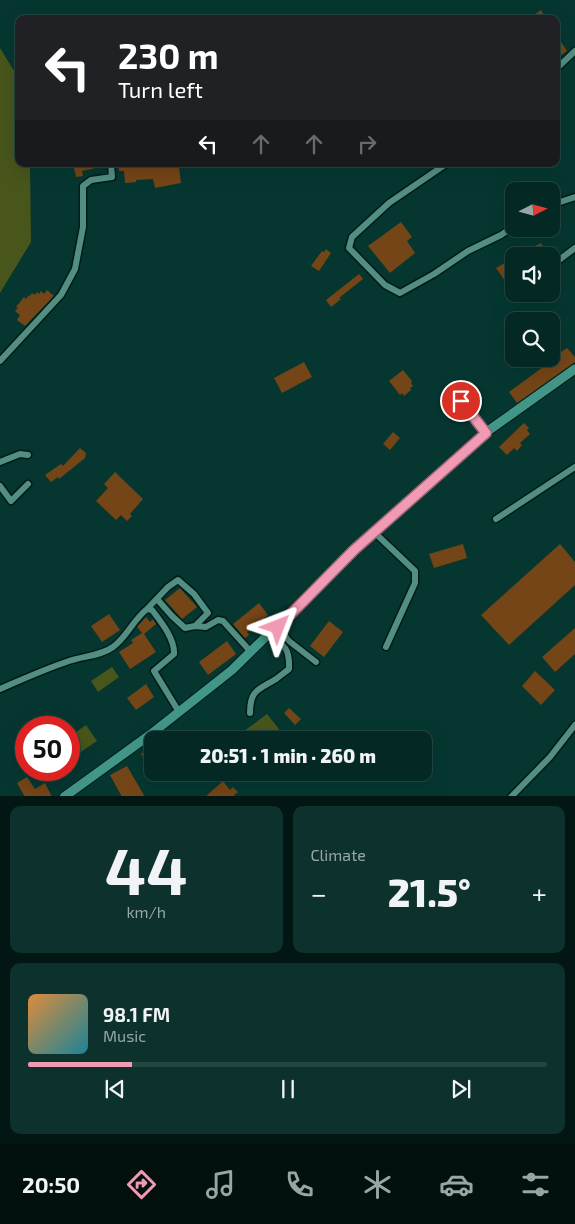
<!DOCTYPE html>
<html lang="en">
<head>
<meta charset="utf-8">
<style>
	:root { --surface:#042924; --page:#0d312c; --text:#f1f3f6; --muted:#97a6a6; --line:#254541; --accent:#f19ab4 }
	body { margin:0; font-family:"Exo 2",sans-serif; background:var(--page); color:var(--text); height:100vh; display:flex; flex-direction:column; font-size:19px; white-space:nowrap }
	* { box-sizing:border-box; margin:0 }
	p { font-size:16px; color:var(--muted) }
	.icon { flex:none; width:28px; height:28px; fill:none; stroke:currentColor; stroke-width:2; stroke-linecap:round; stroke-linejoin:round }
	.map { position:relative; height:796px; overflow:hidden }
	.side { display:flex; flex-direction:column; gap:10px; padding:10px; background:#021714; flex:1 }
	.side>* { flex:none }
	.top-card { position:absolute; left:15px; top:15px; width:545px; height:152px; border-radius:10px; box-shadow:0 5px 20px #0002,0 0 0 1px var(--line); background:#202124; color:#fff; overflow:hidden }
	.needle { width:32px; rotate:84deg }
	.fabs { position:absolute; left:505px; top:182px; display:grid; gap:10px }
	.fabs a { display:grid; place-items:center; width:55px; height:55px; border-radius:10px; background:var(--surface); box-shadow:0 5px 20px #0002,0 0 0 1px var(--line); font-size:25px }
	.speed { position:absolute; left:15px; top:716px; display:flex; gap:10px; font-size:25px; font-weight:700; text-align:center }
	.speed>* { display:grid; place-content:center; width:65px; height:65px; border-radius:50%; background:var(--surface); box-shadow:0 5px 20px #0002,0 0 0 1px var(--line); line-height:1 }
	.speed .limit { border:8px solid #d22; background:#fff; color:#111 }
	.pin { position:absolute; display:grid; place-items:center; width:42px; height:42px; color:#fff; margin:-21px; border:2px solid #fff; border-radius:50%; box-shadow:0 1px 5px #0007 }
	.me { position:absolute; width:55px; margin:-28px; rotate:45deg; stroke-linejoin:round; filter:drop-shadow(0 0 4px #0008) }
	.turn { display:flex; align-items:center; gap:18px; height:105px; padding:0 20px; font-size:22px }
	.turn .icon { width:65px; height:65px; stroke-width:2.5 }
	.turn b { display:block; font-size:35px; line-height:42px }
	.lanes { display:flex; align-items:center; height:48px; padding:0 20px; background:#0003; justify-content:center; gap:25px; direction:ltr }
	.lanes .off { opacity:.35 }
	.big { font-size:38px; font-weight:800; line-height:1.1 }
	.side .widget { flex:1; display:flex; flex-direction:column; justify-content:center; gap:8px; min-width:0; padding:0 18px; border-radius:10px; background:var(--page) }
	.side .dial { align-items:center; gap:0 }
	.dial b { font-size:65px; line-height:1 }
	.song { display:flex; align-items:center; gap:15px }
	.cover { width:60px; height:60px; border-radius:8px; background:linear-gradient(135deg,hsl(30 70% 55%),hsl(190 70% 35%)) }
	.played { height:5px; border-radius:2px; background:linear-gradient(90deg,var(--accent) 20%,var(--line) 20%) }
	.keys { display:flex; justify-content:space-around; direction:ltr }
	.heat { display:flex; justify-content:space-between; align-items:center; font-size:28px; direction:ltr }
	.side .tiles { flex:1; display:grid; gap:10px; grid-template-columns:1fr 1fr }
	.widget:last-child { grid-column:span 2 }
	.trip { position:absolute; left:144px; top:731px; width:288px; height:50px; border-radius:10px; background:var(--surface); box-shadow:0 5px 20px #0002,0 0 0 1px var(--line); font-weight:800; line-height:50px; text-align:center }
	.menu { display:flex; height:80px; justify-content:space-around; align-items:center; background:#02100e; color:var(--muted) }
	.menu .icon { width:35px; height:35px }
	.menu .on { color:var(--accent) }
	.menu b { font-size:22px; color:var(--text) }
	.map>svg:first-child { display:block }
</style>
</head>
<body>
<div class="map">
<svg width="575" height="797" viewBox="0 0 575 797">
	<rect width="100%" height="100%" fill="#053730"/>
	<!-- green -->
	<path fill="#48551b" d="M0,48L19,79V164H30L31,242L0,293Z
		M112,667L119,677L98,692L91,681Z
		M267,714L279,729L265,740H244L240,734Z
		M86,725L97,741L79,753L69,737Z"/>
	<!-- building -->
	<path fill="#744517" d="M541,10L546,19H528Z
		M556,34L567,51L556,59Z
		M73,164H100V167L82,171L83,176L76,177Z
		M119,164H174L175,168L179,167L181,183L155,188L153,179L136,180V182L125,183L124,171H119Z
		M401,222L412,237L407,241L415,253L390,273L368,246Z
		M541,243L548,256H515Z
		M326,249L331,253L319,271L311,266L322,251L324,252Z
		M510,260L514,264V294L496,268Z
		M359,274L363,279L339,298L341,299L331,307L326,300Z
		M47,290L54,296L25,326L17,320L20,315L15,311L18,308L16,307L24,297L26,299L29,295L30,296L32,293L35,295L37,292L39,294L41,291L44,294Z
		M567,348L575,357V362L517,403L509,392L543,367L541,365Z
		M304,362L312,377L282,393L274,378Z
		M403,370L412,381L411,383L413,386L410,388L411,390L404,396L402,393L400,395L389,381Z
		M524,423L529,428L527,430L530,434L520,443L522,445L517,451L514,448L507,455L499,447Z
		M393,432L400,438L390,450L383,444Z
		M80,448L86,453L85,458L59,479L58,477L51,482L45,475L61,464L63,466Z
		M115,472L143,499L130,514L132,516L127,521L121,515L116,520L96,501L108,488L104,484Z
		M463,544L467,558L434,568L429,554Z
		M560,544L575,562V585L509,645L481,615Z
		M180,588L197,607L182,619L165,600Z
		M259,603L268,615L247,632L249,635L245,638L233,624Z
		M109,614L120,630L102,642L91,626Z
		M146,617L150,622L153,619L156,624L144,634L156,652L130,669L119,652L133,643L131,640L142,633L137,627Z
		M329,621L343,632L324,657L310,646Z
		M575,628V654L555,672L542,657Z
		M227,641L236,654L208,675L199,662Z
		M535,671L555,690L541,705L522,686Z
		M146,684L154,697L136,710L127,698Z
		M289,708L301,719L295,725L284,713Z
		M152,745V769L141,754Z
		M127,766L145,797H122L110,775Z
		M27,777L35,789L45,783L52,797H25L17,783Z
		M223,781L230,790L233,787L238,792L234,795L236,797H205Z"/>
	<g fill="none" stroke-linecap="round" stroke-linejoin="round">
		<!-- street casing -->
		<g stroke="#001c18" stroke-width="9">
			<path id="street" d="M556,69L575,51
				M446,164L389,203L352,237L349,248L385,285L400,293L434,274L468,251L501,235L514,226
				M551,205L575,197
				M551,266L575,248
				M0,361L61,295L75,269L83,227V186L91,180L112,177L111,164
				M461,401L485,433
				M0,462L20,454L28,455
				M0,486L11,501L28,484
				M496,519L575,467
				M374,532L415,571V583L386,647
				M147,609L168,587L178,580L194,594L208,613L195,626L185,628L172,616L157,599
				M195,626L206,627L218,620L223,621L251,652
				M278,627L289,641L316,662
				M0,689C23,679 45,669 69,661C83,656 101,656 113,647C127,637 133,620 147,609L152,610C161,622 175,639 174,654L154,671L179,712
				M250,713C250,689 259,690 276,679C280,676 285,672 289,669C290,649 285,646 269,635
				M511,797L550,757L575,725"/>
		</g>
		<!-- secondary casing -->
		<g stroke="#001c18" stroke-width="11">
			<path id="secondary" d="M64,797L151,734L232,670L354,550L452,462L485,433L575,369"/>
		</g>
		<!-- street -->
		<use href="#street" stroke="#538e83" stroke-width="6"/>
		<!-- secondary -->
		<use href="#secondary" stroke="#429688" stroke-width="9"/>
	</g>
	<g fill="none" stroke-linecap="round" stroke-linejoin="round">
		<!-- route casing -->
		<g stroke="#9d6475" stroke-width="12">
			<path id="route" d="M278,627L354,550L486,433L461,401"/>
		</g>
		<!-- route -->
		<use href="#route" stroke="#f19ab4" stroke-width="9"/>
	</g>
</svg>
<div class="fabs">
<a><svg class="needle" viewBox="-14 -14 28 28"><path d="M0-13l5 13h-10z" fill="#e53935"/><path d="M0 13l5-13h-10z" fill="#97a6a6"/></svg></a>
<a><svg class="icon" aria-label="sound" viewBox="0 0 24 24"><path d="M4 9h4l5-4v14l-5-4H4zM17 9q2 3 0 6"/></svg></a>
<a><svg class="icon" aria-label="search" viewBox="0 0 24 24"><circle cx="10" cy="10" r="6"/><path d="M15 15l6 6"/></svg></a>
</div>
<div class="speed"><div class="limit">50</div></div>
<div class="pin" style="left:461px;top:401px;background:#d93025"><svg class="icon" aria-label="arrive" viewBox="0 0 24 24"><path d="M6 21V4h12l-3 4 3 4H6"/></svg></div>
<svg class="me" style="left:278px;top:627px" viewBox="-20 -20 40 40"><path d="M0-17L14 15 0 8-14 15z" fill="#f19ab4" stroke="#fff" stroke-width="4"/></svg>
<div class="trip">20:51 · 1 min · 260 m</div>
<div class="top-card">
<div class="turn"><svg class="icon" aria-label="left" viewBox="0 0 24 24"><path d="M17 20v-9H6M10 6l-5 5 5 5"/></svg><div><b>230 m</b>Turn left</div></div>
<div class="lanes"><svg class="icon" aria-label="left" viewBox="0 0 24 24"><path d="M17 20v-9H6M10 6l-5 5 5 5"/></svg><svg class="icon off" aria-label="ahead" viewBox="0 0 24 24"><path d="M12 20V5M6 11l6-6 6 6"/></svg><svg class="icon off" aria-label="ahead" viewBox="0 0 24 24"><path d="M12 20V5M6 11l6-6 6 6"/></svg><svg class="icon off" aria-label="right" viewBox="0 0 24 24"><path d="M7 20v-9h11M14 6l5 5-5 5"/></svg></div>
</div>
</div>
<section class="side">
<div class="tiles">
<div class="widget dial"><b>44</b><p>km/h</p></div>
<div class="widget"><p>Climate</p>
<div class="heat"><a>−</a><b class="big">21.5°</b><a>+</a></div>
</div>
<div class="widget">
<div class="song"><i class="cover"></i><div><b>98.1 FM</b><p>Music</p></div></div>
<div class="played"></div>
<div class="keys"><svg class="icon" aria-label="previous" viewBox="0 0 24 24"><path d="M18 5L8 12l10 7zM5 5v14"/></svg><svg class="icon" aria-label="pause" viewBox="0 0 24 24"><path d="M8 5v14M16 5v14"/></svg><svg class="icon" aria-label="next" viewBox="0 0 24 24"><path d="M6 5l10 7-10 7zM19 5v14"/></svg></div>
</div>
</div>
</section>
<nav class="menu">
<b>20:50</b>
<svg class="icon on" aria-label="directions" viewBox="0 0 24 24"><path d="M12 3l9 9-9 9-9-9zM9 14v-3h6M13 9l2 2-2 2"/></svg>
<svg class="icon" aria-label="music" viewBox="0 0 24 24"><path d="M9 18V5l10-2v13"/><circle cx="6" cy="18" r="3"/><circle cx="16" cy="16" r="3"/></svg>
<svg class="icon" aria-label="phone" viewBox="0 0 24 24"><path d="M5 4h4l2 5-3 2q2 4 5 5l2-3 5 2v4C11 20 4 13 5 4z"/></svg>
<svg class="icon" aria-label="climate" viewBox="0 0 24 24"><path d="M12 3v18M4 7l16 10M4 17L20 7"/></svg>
<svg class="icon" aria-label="car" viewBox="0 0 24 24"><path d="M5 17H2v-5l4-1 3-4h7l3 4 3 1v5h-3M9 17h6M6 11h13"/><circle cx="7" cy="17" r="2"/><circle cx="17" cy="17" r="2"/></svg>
<svg class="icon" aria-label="filters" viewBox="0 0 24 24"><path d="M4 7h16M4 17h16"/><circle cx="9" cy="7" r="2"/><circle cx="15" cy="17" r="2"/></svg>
</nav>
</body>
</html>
